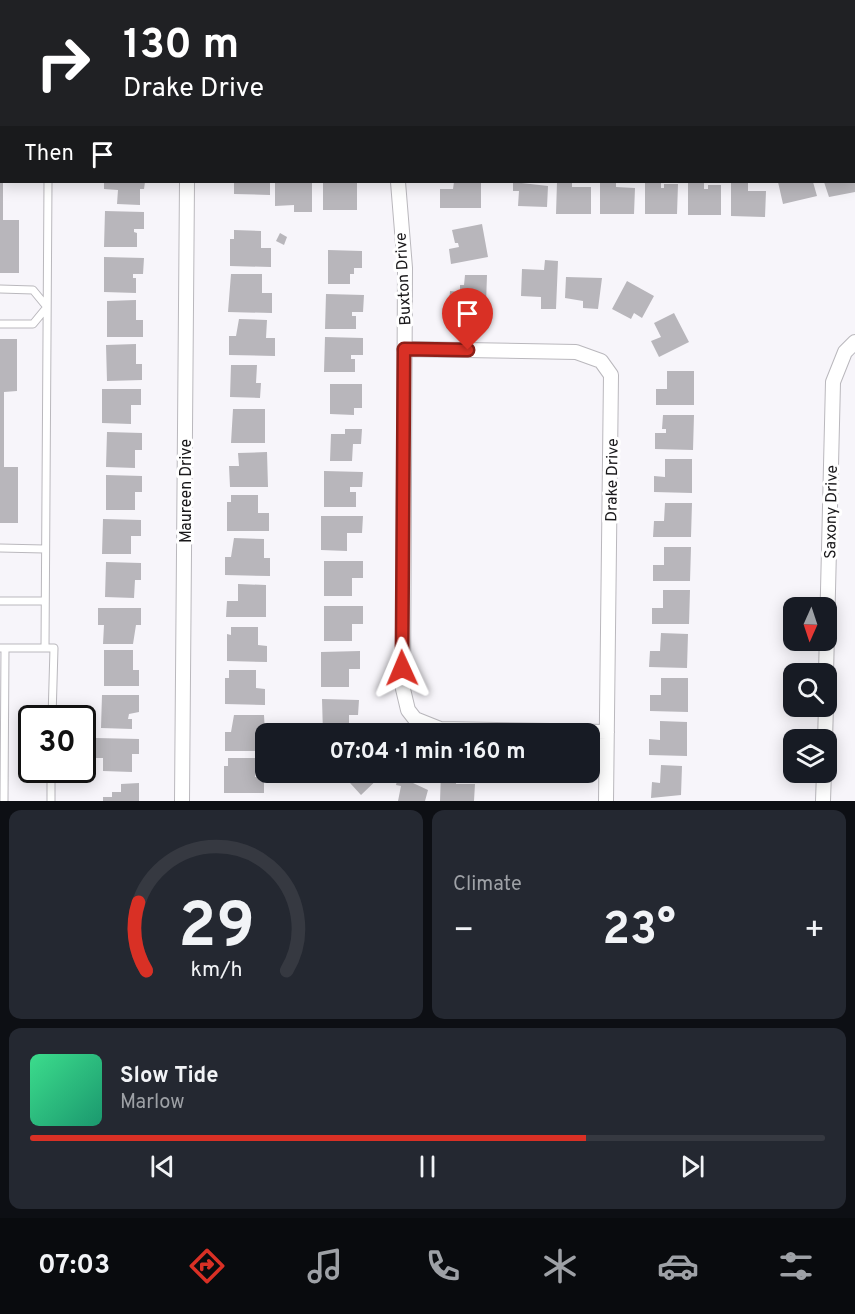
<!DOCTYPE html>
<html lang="en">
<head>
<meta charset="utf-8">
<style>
	:root { --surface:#171b24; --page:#242831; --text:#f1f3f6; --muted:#9ea1a6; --line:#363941; --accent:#d93025 }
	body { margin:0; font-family:Overpass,sans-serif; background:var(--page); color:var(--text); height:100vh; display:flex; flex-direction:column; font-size:22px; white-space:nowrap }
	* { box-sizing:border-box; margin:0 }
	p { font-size:20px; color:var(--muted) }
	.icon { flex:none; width:33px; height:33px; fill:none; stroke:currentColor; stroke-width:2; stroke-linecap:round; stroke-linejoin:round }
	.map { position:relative; height:801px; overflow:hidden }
	.drawer { display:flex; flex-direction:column; gap:9px; padding:9px; background:#0d0f14; flex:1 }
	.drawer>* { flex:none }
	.top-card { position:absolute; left:0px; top:0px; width:855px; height:183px; box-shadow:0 3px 15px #0003; background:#202124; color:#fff; overflow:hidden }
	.needle { width:39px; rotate:183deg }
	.fabs { position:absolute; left:783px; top:597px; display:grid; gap:12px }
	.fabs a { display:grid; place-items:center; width:54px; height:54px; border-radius:12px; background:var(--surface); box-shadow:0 3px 15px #0003; font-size:30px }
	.speed { position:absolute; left:18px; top:705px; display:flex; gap:12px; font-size:30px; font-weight:700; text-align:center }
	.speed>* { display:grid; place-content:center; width:78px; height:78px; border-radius:50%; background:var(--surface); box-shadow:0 3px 15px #0003; line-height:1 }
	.speed .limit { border:3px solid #111; border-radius:9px; background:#fff; color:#111 }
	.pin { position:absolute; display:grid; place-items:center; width:51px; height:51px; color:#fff; margin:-62px -26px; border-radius:50% 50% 50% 0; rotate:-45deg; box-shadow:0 0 6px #0007 }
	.pin .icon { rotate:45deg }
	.me { position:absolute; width:66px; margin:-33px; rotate:359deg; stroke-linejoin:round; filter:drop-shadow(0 0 4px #0008) }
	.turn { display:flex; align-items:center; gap:21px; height:126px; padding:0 24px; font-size:27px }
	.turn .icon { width:78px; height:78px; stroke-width:2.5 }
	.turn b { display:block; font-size:42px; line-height:51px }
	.then { display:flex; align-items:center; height:57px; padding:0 24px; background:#0003; gap:12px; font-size:22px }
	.big { font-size:45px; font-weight:700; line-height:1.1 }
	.drawer .widget { flex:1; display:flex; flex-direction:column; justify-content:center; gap:9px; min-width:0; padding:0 21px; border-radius:12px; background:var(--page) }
	.drawer .dial { align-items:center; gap:0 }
	.dial svg { height:156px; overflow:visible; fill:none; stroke:var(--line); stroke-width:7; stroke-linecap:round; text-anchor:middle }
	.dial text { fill:var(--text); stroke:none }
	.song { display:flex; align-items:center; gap:18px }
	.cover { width:72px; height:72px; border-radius:9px; background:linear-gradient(135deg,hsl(150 70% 55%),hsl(160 70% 35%)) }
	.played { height:6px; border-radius:3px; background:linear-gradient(90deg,var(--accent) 70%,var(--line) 70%) }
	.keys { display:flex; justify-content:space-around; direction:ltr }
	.heat { display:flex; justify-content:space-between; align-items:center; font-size:33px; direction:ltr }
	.drawer .tiles { flex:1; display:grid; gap:9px; grid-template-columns:1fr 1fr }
	.widget:last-child { grid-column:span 2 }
	.trip { position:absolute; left:255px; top:723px; width:345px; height:60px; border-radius:12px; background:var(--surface); box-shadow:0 3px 15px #0003; font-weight:700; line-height:60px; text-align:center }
	.dock { display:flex; height:96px; justify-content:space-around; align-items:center; background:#090b0e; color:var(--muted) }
	.dock .icon { width:42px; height:42px }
	.dock .selected { color:var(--accent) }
	.dock b { font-size:27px; color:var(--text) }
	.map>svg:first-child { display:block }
</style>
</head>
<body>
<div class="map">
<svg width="855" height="801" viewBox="0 0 855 801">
	<rect width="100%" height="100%" fill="#f7f5fa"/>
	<!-- building -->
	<path fill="#b8b6bb" d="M0,182H3V220H19V273H0Z
		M104,182H145L144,189H140V205L117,204L118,190L104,189Z
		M234,182H270V195L234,194Z
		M275,182H312V212H294V205L275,206Z
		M323,182H357V210H323Z
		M454,182H481V208H440V189H453Z
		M513,182L548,186L547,207L518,206L519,191H513Z
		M557,182H572V187H591V214H556Z
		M600,182H616V187L635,188L634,214H600Z
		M645,182H661V188H664V184H678L677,214H645Z
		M688,182H704V189H708V185H721V215H688Z
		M731,182H748V191H766L765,217L731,216Z
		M778,182H813L817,196L783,204Z
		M824,182H855V192L829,197Z
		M105,211L144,212V229H134V232L137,233V247H104Z
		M482,224L488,257L451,264L449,249L459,247L458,243H455L452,230Z
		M234,230L261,231V248H271V267L230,266V239H234Z
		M280,233L287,237L284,245L276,241Z
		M328,250L362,251V268H354V274H350V284H328Z
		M104,257L144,258L143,274H133V278H136V293L104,292Z
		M545,260L558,261L556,309H541V297L521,296L522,269L544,270Z
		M231,274H262V293H272V313L228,312Z
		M465,275H487L486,304H466V308L449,307L450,291L460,292V285H464Z
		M566,277L602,278L598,309L583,308V301L565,298Z
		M627,281L654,296L642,318L634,313L631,319L612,309Z
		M326,294L364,295L363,312H352V316H356V329H325Z
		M136,300V320H143V337H107V301Z
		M674,313L689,342L659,357L651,341L661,337L654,323Z
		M239,319L267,320L266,338H275V356L229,355V336H236Z
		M325,337L363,338V355H351V359H355V372H324Z
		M0,339H17V391L4,392V467H18V523H0Z
		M136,344V364H142V380L107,381L106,345Z
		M231,365H257L256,383H261L260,398L230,397Z
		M667,371H694V405H656V389H667Z
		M330,384H362V408H354V415L330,414Z
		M102,389H141V405H131V424L102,423Z
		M233,409H265V443H231Z
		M663,415H694L693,450L655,449V433H666V429H662Z
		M345,429H362L361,444H353L352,461H330L331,434H345Z
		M107,432L142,433V450H135V468L106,467Z
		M267,452L268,487H230L229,466H239L238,453Z
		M665,459H692V493L654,492V476L665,477Z
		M324,471L363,472L362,487H350V492H356V507H324Z
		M106,475L142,476V492H135V510H106Z
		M231,495H258V513H269V531H227V502H231Z
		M665,503H692L691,537H653L654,521H664Z
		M321,516H363L362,533H347V551L321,550Z
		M103,519L141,520V536H131V554H102Z
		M234,538L264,539V558H270V576L225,575V557H231Z
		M664,547H691L690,581H653V565H664Z
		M324,561H363V578H352V596H324Z
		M106,562L141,563V580H135L134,598L105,597Z
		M238,584L266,585V617H226L227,601H238Z
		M663,590H690L689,624H652V608H663Z
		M324,606H363V624H352V641H324Z
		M98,608H141V625H136L133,644H103L104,625H98Z
		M231,627H258V645L267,646V662L227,661V634L231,635Z
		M661,633L688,634L687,668L649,667L650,651H660Z
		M104,650H133V670H139V686H104Z
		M360,651V669H349V687H321V652Z
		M229,670H256V688L265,689V705L225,704V678H229Z
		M661,678H688V712L650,711V695H661Z
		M102,695H139V712L129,714L128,719H132V729L101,728Z
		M322,699L359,700L358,715H349V734H323Z
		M234,715H264L266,751H225V732H231Z
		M660,721L687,722V756L649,755V739L660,740Z
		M96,738L139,739V754H132V772L103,771V758H95Z
		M228,758H255V777H264V793H224V766H228Z
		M661,765L682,766L681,795L651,798L652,782L660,783Z
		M340,772H385L361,795Z
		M399,772L415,774L413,783L428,790L425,801H398L401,786L396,785Z
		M441,772H456V784H475L474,801H440Z
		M139,783V801H103V797H112V792H121V784Z"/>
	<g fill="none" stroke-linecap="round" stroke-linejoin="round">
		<!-- lane casing -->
		<g stroke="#bab8bd" stroke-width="9">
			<path id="lane" d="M0,58H2
				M0,289L33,290L47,307L33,324H0
				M0,548L44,549
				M0,601H45
				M0,648H54L52,718
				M45,648L48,182
				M4,801L5,648
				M51,801V770"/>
		</g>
		<!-- street casing -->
		<g stroke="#bab8bd" stroke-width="16">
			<path id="street" d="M615,0V2
				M852,0V2
				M188,2L189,0
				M854,22L855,33
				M854,107L855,106
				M398,182L405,268L403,689L408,710L415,719L440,729L607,732
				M404,349L576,352L601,361L611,375L606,801
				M826,674L833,382L845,352L855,342
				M825,740L826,706
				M182,801L187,182
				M823,801L824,772"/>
		</g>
		<!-- lane -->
		<use href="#lane" stroke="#fff" stroke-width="7"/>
		<!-- street -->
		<use href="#street" stroke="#fff" stroke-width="14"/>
	</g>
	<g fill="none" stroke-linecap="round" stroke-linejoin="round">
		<!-- route casing -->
		<g stroke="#8d1f18" stroke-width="15">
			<path id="route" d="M402,668L404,349L468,350"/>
		</g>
		<!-- route -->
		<use href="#route" stroke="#d93025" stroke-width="10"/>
	</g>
	<g text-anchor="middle" stroke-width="6" stroke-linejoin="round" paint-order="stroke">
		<!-- street labels -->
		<g font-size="16" fill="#19181a" stroke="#fff">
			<text transform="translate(402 279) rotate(-93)" y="6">Buxton Drive</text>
			<text transform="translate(611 480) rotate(-89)" y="6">Drake Drive</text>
			<text transform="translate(185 491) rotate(-90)" y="6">Maureen Drive</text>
			<text transform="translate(830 512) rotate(-89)" y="6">Saxony Drive</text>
		</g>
	</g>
</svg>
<div class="fabs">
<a><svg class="needle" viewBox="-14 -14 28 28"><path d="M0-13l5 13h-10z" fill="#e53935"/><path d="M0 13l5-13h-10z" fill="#9ea1a6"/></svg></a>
<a><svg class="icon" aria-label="search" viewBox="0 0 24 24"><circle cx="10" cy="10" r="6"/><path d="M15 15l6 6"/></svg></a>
<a><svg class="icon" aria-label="layers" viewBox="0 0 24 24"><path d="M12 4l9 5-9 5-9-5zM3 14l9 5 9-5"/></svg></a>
</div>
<div class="speed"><div class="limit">30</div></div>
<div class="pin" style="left:468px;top:350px;background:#d93025"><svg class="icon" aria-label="arrive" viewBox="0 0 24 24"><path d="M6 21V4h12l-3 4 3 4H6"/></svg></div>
<svg class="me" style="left:402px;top:668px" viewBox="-20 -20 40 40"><path d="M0-17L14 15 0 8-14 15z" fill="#d93025" stroke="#fff" stroke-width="4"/></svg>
<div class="trip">07:04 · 1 min · 160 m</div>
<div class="top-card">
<div class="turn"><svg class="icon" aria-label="right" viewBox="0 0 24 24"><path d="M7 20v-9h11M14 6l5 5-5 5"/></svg><div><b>130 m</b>Drake Drive</div></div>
<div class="then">Then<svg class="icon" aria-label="arrive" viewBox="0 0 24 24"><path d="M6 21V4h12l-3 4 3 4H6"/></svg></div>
</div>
</div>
<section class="drawer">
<div class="tiles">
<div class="widget dial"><svg viewBox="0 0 100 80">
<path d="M14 69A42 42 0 1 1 86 69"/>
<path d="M14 69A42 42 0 0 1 10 34" stroke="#d93025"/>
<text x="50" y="56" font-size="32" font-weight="700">29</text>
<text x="50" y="72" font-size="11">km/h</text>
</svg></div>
<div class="widget"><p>Climate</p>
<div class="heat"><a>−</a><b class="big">23°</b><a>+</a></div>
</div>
<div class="widget">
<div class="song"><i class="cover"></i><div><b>Slow Tide</b><p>Marlow</p></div></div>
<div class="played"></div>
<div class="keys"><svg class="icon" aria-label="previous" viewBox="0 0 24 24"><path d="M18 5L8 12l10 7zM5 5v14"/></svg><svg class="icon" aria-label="pause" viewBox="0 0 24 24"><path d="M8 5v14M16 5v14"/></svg><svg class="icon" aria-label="next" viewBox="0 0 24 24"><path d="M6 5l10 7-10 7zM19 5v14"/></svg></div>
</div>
</div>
</section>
<nav class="dock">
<b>07:03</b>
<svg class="icon selected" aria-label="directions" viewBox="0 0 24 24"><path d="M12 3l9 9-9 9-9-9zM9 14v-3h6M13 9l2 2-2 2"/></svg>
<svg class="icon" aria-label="music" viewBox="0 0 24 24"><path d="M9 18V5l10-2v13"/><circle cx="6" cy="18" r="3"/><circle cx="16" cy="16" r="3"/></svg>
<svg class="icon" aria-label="phone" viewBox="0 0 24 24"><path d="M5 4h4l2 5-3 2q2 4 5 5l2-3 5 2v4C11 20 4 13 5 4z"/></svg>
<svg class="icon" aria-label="climate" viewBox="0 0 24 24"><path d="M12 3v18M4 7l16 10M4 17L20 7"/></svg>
<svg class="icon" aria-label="car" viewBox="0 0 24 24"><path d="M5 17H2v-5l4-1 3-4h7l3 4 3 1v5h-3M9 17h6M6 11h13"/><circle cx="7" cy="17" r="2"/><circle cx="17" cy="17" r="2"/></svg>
<svg class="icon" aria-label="filters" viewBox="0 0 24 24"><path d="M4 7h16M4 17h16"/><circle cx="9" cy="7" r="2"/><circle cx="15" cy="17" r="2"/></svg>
</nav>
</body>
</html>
